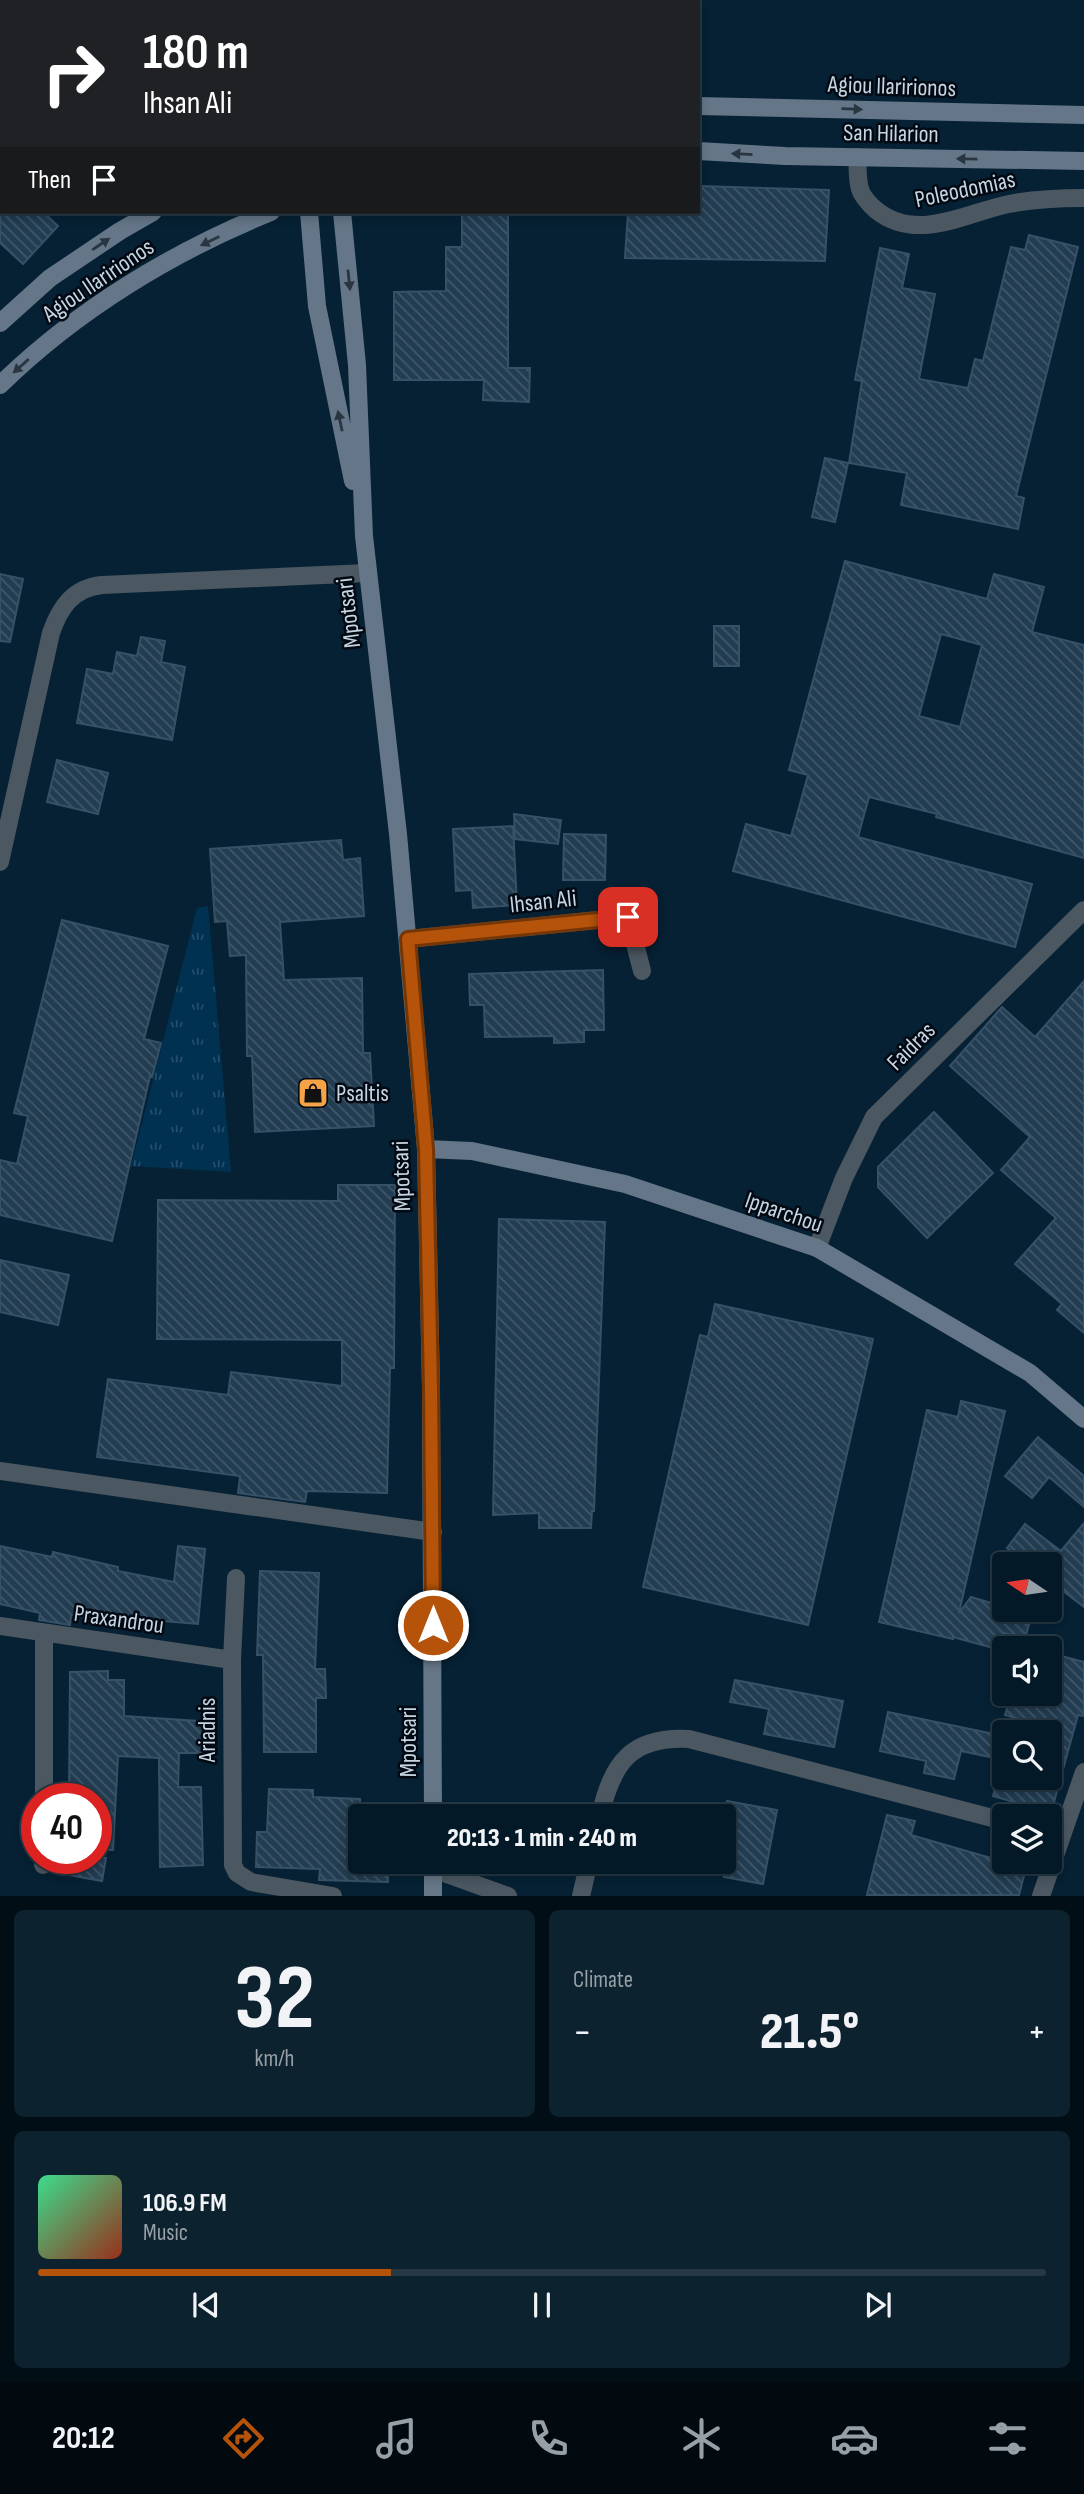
<!DOCTYPE html>
<html lang="en">
<head>
<meta charset="utf-8">
<style>
	:root { --surface:#041927; --page:#0d222f; --text:#f1f3f6; --muted:#97a0a7; --line:#253844; --accent:#b45309 }
	body { margin:0; font-family:"Sofia Sans Condensed",sans-serif; background:var(--page); color:var(--text); height:100vh; display:flex; flex-direction:column; font-size:26px; white-space:nowrap }
	* { box-sizing:border-box; margin:0 }
	p { font-size:23px; color:var(--muted) }
	.icon { flex:none; width:38px; height:38px; fill:none; stroke:currentColor; stroke-width:2; stroke-linecap:round; stroke-linejoin:round }
	.map { position:relative; height:1896px; overflow:hidden }
	.drawer { display:flex; flex-direction:column; gap:14px; padding:14px; background:#020e15; flex:1 }
	.drawer>* { flex:none }
	.hud { position:absolute; left:0px; top:0px; width:700px; height:214px; box-shadow:0 4px 10px #0003,0 0 0 2px var(--line); background:#202124; color:#fff; overflow:hidden }
	.needle { width:46px; rotate:283deg }
	.buttons { position:absolute; left:992px; top:1552px; display:grid; gap:14px }
	.buttons a { display:grid; place-items:center; width:70px; height:70px; border-radius:7px; background:var(--surface); box-shadow:0 4px 10px #0003,0 0 0 2px var(--line); font-size:35px }
	.speed { position:absolute; left:21px; top:1783px; display:flex; gap:14px; font-size:35px; font-weight:700; text-align:center }
	.speed>* { display:grid; place-content:center; width:91px; height:91px; border-radius:50%; background:var(--surface); box-shadow:0 4px 10px #0003,0 0 0 2px var(--line); line-height:1 }
	.speed .limit { border:10px solid #d22; background:#fff; color:#111 }
	.pin { position:absolute; display:grid; place-items:center; width:60px; height:60px; color:#fff; margin:-30px; border-radius:14px; box-shadow:0 4px 10px #0006 }
	.me { position:absolute; width:77px; margin:-38px; rotate:0deg; stroke-linejoin:round; filter:drop-shadow(0 0 5px #0008) }
	.turn { display:flex; align-items:center; gap:24px; height:147px; padding:0 28px; font-size:32px }
	.turn .icon { width:91px; height:91px; stroke-width:2.5 }
	.turn b { display:block; font-size:49px; line-height:60px }
	.then { display:flex; align-items:center; height:66px; padding:0 28px; background:#0003; gap:14px; font-size:26px }
	.big { font-size:52px; font-weight:800; line-height:1.1 }
	.drawer .widget { flex:1; display:flex; flex-direction:column; justify-content:center; gap:10px; min-width:0; padding:0 24px; border-radius:10px; background:var(--page) }
	.drawer .dial { align-items:center; gap:0 }
	.dial b { font-size:91px; line-height:1 }
	.song { display:flex; align-items:center; gap:21px }
	.cover { width:84px; height:84px; border-radius:10px; background:linear-gradient(135deg,hsl(150 70% 55%),hsl(10 70% 35%)) }
	.played { height:7px; border-radius:4px; background:linear-gradient(90deg,var(--accent) 35%,var(--line) 35%) }
	.keys { display:flex; justify-content:space-around; direction:ltr }
	.heat { display:flex; justify-content:space-between; align-items:center; font-size:38px; direction:ltr }
	.drawer .tiles { flex:1; display:grid; gap:14px; grid-template-columns:1fr 1fr }
	.widget:last-child { grid-column:span 2 }
	.trip { position:absolute; left:348px; top:1804px; width:388px; height:70px; border-radius:7px; background:var(--surface); box-shadow:0 4px 10px #0003,0 0 0 2px var(--line); font-weight:800; line-height:70px; text-align:center }
	.tabs { display:flex; height:112px; justify-content:space-around; align-items:center; background:#020a10; color:var(--muted) }
	.tabs .icon { width:49px; height:49px }
	.tabs .current { color:var(--accent) }
	.tabs b { font-size:32px; color:var(--text) }
	.map>svg:first-child { display:block }
</style>
</head>
<body>
<div class="map">
<svg width="1084" height="1896" viewBox="0 0 1084 1896">
	<defs>
		<pattern id="grass-tufts" width="24" height="20" patternUnits="userSpaceOnUse" patternTransform="scale(1.75)"><rect width="24" height="20" fill="#003151"/><path d="M3 7l-1-3M5 7V3M7 7l1-3M15 17l-1-3M17 17v-4M19 17l1-3" fill="none" stroke="#244e6a"/></pattern>
		<pattern id="building-back-hatch" width="6" height="6" patternUnits="userSpaceOnUse" patternTransform="scale(1.75)"><rect width="6" height="6" fill="#223c51"/><path d="M-1 5l2 2M0 0l6 6M5-1l2 2" fill="none" stroke="#41576a"/></pattern>
	</defs>
	<rect width="100%" height="100%" fill="#062134"/>
	<!-- grass -->
	<path fill="url(#grass-tufts)" d="M208,906L231,1172L131,1166L197,908Z"/>
	<!-- building -->
	<path fill="url(#building-back-hatch)" stroke="#365167" stroke-width="2" fill-rule="evenodd" d="M698,186L829,190L825,261L625,258L628,212H698Z
		M0,212H43L58,226L23,264L0,243Z
		M462,212H508V368H530L529,402L483,400L484,380H394V292L446,291V247H462Z
		M1029,235L1078,247L1016,496L1024,498L1018,529L901,505L907,473L849,463L862,381L855,380L880,248L909,254L902,288L935,294L919,379L968,388L975,359L983,361L1011,247L1025,250Z
		M825,458L848,463L835,522L812,517Z
		M845,561L987,599L994,574L1044,587L1032,632L1084,645V858L936,817L937,814L869,797L858,837L1032,884L1015,947L733,871L746,824L791,836L808,775L789,770ZM941,634L982,645L960,727L919,716Z
		M0,574L23,579L10,642L0,641Z
		M714,626H739V666H714Z
		M141,637L165,641L161,662L185,667L172,740L77,723L87,669L113,674L117,652L137,656Z
		M57,760L108,773L98,814L47,802Z
		M514,814L561,820L558,844L515,839Z
		M513,826L517,905L473,908L472,890L456,891L453,829Z
		M564,834L606,835L605,880H563Z
		M341,840L343,860L360,858L364,916L280,922L284,980L362,978L363,1053H370L374,1126L255,1132L252,1056H247L246,955L230,956L227,921L215,922L210,849Z
		M62,920L168,946L144,1039L161,1043L152,1077L150,1076L112,1241L0,1215V1160L17,1164L28,1116L14,1113Z
		M603,970L604,1030H584V1042L554,1043V1036L485,1037L484,1005H470L469,974Z
		M1084,981V1333L1057,1310L1062,1304L1015,1264L1056,1218L1001,1170L1030,1137L950,1066L1002,1007L1035,1037Z
		M934,1112L993,1173L927,1238L878,1187V1167Z
		M338,1185H395L394,1368H390L387,1493L307,1491L305,1502L238,1493L240,1476L97,1457L108,1379L228,1395L231,1372L342,1386V1340L157,1339L158,1200L338,1201Z
		M499,1219L605,1222L594,1511H592L591,1528H539V1513L493,1515Z
		M0,1260L69,1275L58,1325L0,1312Z
		M715,1304L873,1339L808,1625L643,1587L700,1335L708,1337Z
		M961,1401L1005,1411L959,1613L971,1597L1004,1607V1610H1016L1032,1615L1025,1638L1004,1633V1651L953,1637V1639L879,1622L927,1410L958,1417Z
		M1038,1437L1084,1476V1507L1049,1477L1032,1498L1005,1476Z
		M1084,1523V1607L1050,1581V1564H1028L1007,1548L1025,1524L1061,1551Z
		M0,1546L52,1557L53,1552L118,1567V1571L174,1582L178,1546L205,1549L198,1624L163,1621L162,1629L108,1618L107,1622L71,1615L70,1625L39,1620L40,1613L0,1604Z
		M260,1571L319,1573L315,1669H325L326,1698H316V1752H264L263,1655H257Z
		M1050,1653L1084,1662V1716L1078,1715L1051,1813L993,1796L998,1778H1050V1727L1005,1715L1011,1694H1050Z
		M108,1671V1680H124V1716L213,1722L211,1753H179L178,1787H201L203,1865L160,1867L159,1758L118,1756L113,1850L96,1849V1799H69L70,1672Z
		M735,1680L843,1701L834,1747L764,1734L769,1709L730,1702Z
		M888,1712L1004,1736V1760L961,1751L954,1779L924,1773L926,1761L880,1751Z
		M269,1789L313,1790V1797L360,1799V1862H388V1882L319,1880L320,1869L256,1867L257,1832H267Z
		M727,1801L777,1810L763,1884L724,1877V1812Z
		M887,1815L915,1821L911,1835L1026,1868L1019,1895H867Z
		M54,1858H106L102,1881L52,1872Z"/>
	<g fill="none" stroke-linecap="round" stroke-linejoin="round">
		<!-- street -->
		<path stroke="#4b5761" stroke-width="18" d="M283,0V2
			M311,0V2
			M857,157C858,167 857,179 860,189C862,196 870,205 876,210C917,243 965,213 1009,204C1034,199 1059,198 1084,198
			M0,862L51,633C60,607 73,588 102,585L367,573
			M408,939L628,917L642,971
			M817,1248L844,1178L874,1117L1084,910
			M0,1471L433,1532
			M236,1578L232,1660L233,1865L237,1873L251,1882L333,1896
			M0,1626L232,1660
			M44,1799V1634
			M600,1816C612,1764 630,1736 689,1739L1004,1821
			M43,1865V1858
			M433,1869L508,1896
			M581,1896L589,1862
			M1041,1896L1084,1772"/>
		<!-- secondary -->
		<path stroke="#647687" stroke-width="18" d="M698,106L1084,115
			M698,151L785,156L1084,161
			M309,212L317,306L353,481
			M342,212L357,365L364,536L398,834L426,1149L431,1388L433,1816
			M0,323L50,278L120,231L153,212
			M0,385C77,310 172,252 271,212
			M426,1149L472,1151L625,1184L817,1248L1030,1373L1084,1419
			M433,1896V1862"/>
	</g>
	<!-- one-way arrows -->
	<defs><path id="oneway-solid" d="M-6-.8H1V-3.2L6.5 0L1 3.2V.8H-6Z" transform="scale(1.75)"/></defs>
	<g fill="#293541">
		<use href="#oneway-solid" transform="translate(852 109) rotate(2)"/>
		<use href="#oneway-solid" transform="translate(742 154) rotate(-177)"/>
		<use href="#oneway-solid" transform="translate(967 159) rotate(-179)"/>
		<use href="#oneway-solid" transform="translate(210 241) rotate(154)"/>
		<use href="#oneway-solid" transform="translate(101 244) rotate(-34)"/>
		<use href="#oneway-solid" transform="translate(349 280) rotate(84)"/>
		<use href="#oneway-solid" transform="translate(21 366) rotate(138)"/>
		<use href="#oneway-solid" transform="translate(340 421) rotate(-102)"/>
	</g>
	<g fill="none" stroke-linecap="round" stroke-linejoin="round">
		<!-- route casing -->
		<g stroke="#753606" stroke-width="18">
			<path id="route" d="M433,1625L431,1388L426,1149L408,939L628,917"/>
		</g>
		<!-- route -->
		<use href="#route" stroke="#b45309" stroke-width="12"/>
	</g>
	<!-- icons -->
	<defs>
		<g id="shop-square" transform="scale(1.575)"><rect x="-9" y="-9" width="18" height="18" rx="4" fill="#f6a247" stroke="#020912"/><path d="M-5-2.5h2.3a2.7 3.5 0 0 1 5.4 0H5L5.5 6h-11ZM-1.5-2.5h3a1.5 2.3 0 0 0-3 0Z" fill="#111"/></g>
	</defs>
	<g fill-rule="evenodd">
		<use href="#shop-square" x="313" y="1093"/>
	</g>
	<g text-anchor="middle" stroke-width="5" stroke-linejoin="round" paint-order="stroke">
		<!-- street labels -->
		<g font-size="24" fill="#c6d5e2" stroke="#020912">
			<text transform="translate(892 86) rotate(2)" y="8">Agiou Ilaririonos</text>
			<text transform="translate(891 133) rotate(1)" y="8">San Hilarion</text>
			<text transform="translate(965 189) rotate(-12)" y="8">Poleodomias</text>
			<text transform="translate(98 280) rotate(-34)" y="8">Agiou Ilaririonos</text>
			<text transform="translate(348 613) rotate(-97)" y="8">Mpotsari</text>
			<text transform="translate(543 901) rotate(-6)" y="8">Ihsan Ali</text>
			<text transform="translate(911 1046) rotate(-45)" y="8">Faidras</text>
			<text transform="translate(401 1176) rotate(-92)" y="8">Mpotsari</text>
			<text transform="translate(784 1212) rotate(19)" y="8">Ipparchou</text>
			<text transform="translate(119 1619) rotate(8)" y="8">Praxandrou</text>
			<text transform="translate(207 1730) rotate(-90)" y="8">Ariadnis</text>
			<text transform="translate(408 1742) rotate(-90)" y="8">Mpotsari</text>
		</g>
		<!-- poi labels -->
		<g font-size="24" fill="#c6d5e2" stroke="#020912" text-anchor="start">
			<text x="336" y="1101">Psaltis</text>
		</g>
	</g>
</svg>
<div class="buttons">
<a><svg class="needle" viewBox="-14 -14 28 28"><path d="M0-13l5 13h-10z" fill="#e53935"/><path d="M0 13l5-13h-10z" fill="#97a0a7"/></svg></a>
<a><svg class="icon" aria-label="sound" viewBox="0 0 24 24"><path d="M4 9h4l5-4v14l-5-4H4zM17 9q2 3 0 6"/></svg></a>
<a><svg class="icon" aria-label="search" viewBox="0 0 24 24"><circle cx="10" cy="10" r="6"/><path d="M15 15l6 6"/></svg></a>
<a><svg class="icon" aria-label="layers" viewBox="0 0 24 24"><path d="M12 4l9 5-9 5-9-5zM3 14l9 5 9-5"/></svg></a>
</div>
<div class="speed"><div class="limit">40</div></div>
<div class="pin" style="left:628px;top:917px;background:#d93025"><svg class="icon" aria-label="arrive" viewBox="0 0 24 24"><path d="M6 21V4h12l-3 4 3 4H6"/></svg></div>
<svg class="me" style="left:433px;top:1625px" viewBox="-20 -20 40 40"><circle r="17" fill="#b45309" stroke="#fff" stroke-width="3"/><path d="M0-11L8 9 0 5-8 9z" fill="#fff"/></svg>
<div class="trip">20:13 · 1 min · 240 m</div>
<div class="hud">
<div class="turn"><svg class="icon" aria-label="right" viewBox="0 0 24 24"><path d="M7 20v-9h11M14 6l5 5-5 5"/></svg><div><b>180 m</b>Ihsan Ali</div></div>
<div class="then">Then<svg class="icon" aria-label="arrive" viewBox="0 0 24 24"><path d="M6 21V4h12l-3 4 3 4H6"/></svg></div>
</div>
</div>
<section class="drawer">
<div class="tiles">
<div class="widget dial"><b>32</b><p>km/h</p></div>
<div class="widget"><p>Climate</p>
<div class="heat"><a>−</a><b class="big">21.5°</b><a>+</a></div>
</div>
<div class="widget">
<div class="song"><i class="cover"></i><div><b>106.9 FM</b><p>Music</p></div></div>
<div class="played"></div>
<div class="keys"><svg class="icon" aria-label="previous" viewBox="0 0 24 24"><path d="M18 5L8 12l10 7zM5 5v14"/></svg><svg class="icon" aria-label="pause" viewBox="0 0 24 24"><path d="M8 5v14M16 5v14"/></svg><svg class="icon" aria-label="next" viewBox="0 0 24 24"><path d="M6 5l10 7-10 7zM19 5v14"/></svg></div>
</div>
</div>
</section>
<nav class="tabs">
<b>20:12</b>
<svg class="icon current" aria-label="directions" viewBox="0 0 24 24"><path d="M12 3l9 9-9 9-9-9zM9 14v-3h6M13 9l2 2-2 2"/></svg>
<svg class="icon" aria-label="music" viewBox="0 0 24 24"><path d="M9 18V5l10-2v13"/><circle cx="6" cy="18" r="3"/><circle cx="16" cy="16" r="3"/></svg>
<svg class="icon" aria-label="phone" viewBox="0 0 24 24"><path d="M5 4h4l2 5-3 2q2 4 5 5l2-3 5 2v4C11 20 4 13 5 4z"/></svg>
<svg class="icon" aria-label="climate" viewBox="0 0 24 24"><path d="M12 3v18M4 7l16 10M4 17L20 7"/></svg>
<svg class="icon" aria-label="car" viewBox="0 0 24 24"><path d="M5 17H2v-5l4-1 3-4h7l3 4 3 1v5h-3M9 17h6M6 11h13"/><circle cx="7" cy="17" r="2"/><circle cx="17" cy="17" r="2"/></svg>
<svg class="icon" aria-label="filters" viewBox="0 0 24 24"><path d="M4 7h16M4 17h16"/><circle cx="9" cy="7" r="2"/><circle cx="15" cy="17" r="2"/></svg>
</nav>
</body>
</html>
